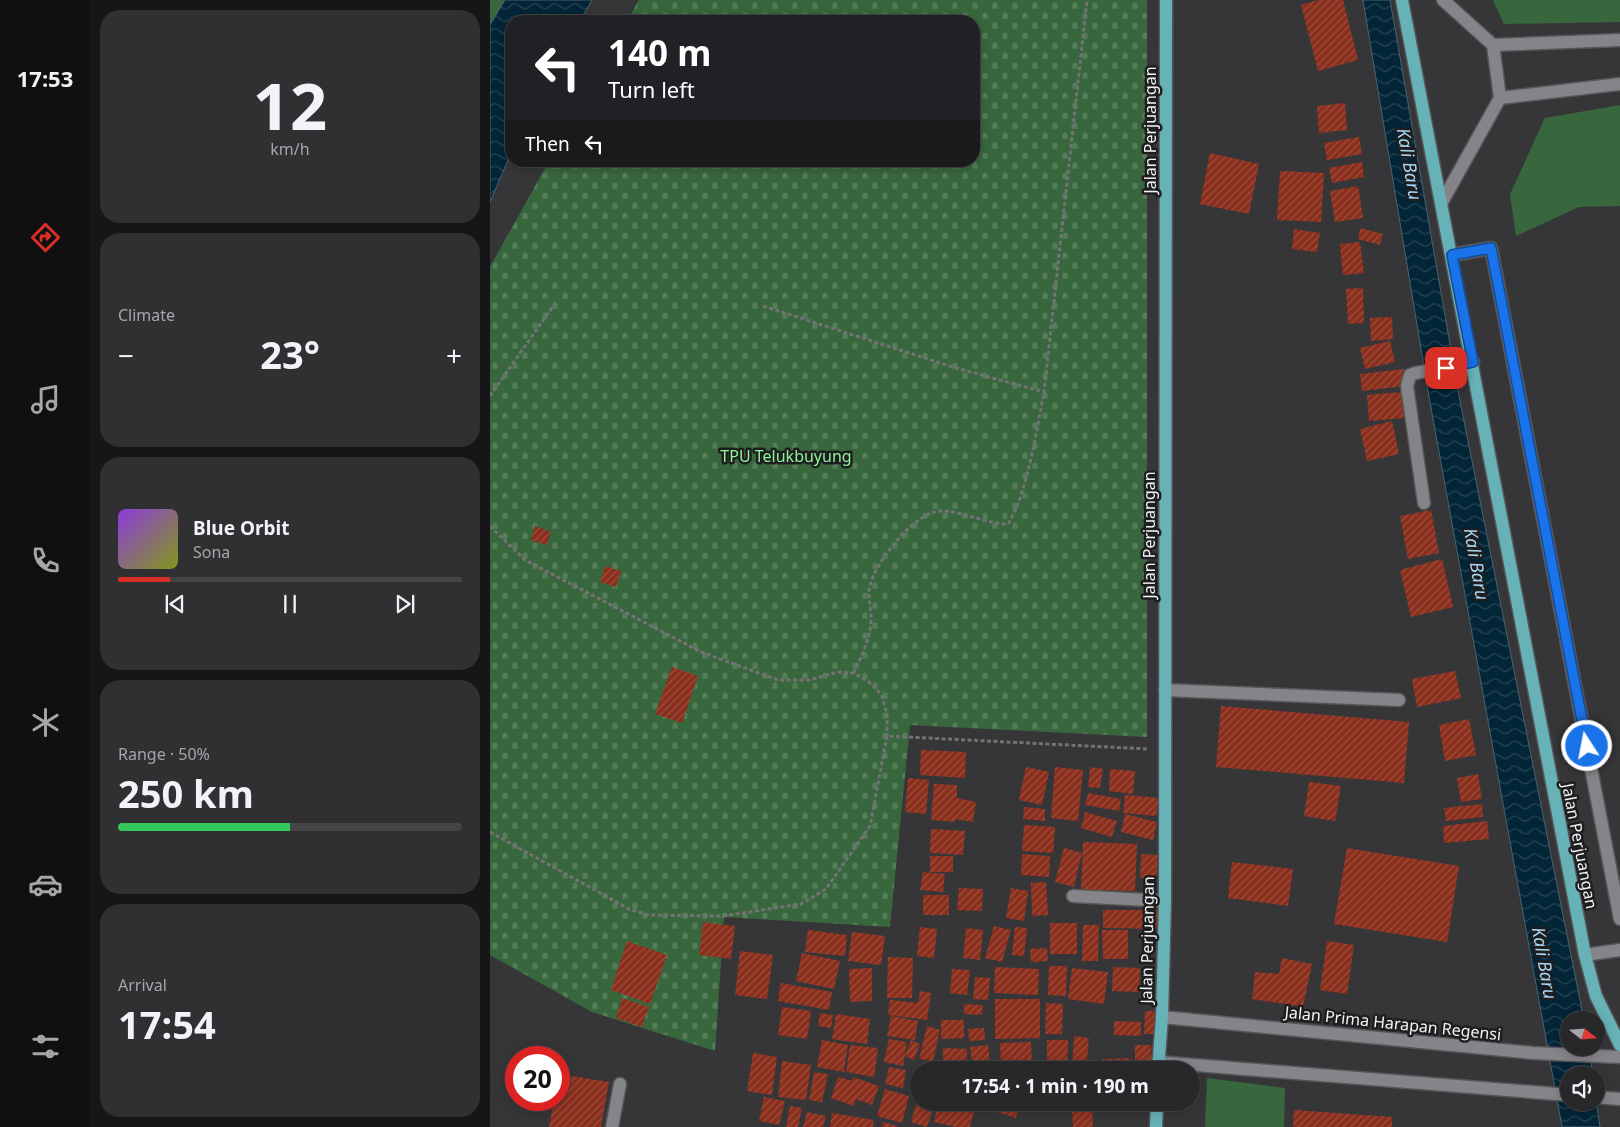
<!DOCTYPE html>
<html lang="en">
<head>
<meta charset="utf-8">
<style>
	:root { --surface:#28282b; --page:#303033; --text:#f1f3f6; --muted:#a5a6a9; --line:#444447; --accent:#d93025 }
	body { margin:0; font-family:"Noto Sans",sans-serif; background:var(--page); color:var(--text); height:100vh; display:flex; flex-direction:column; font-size:19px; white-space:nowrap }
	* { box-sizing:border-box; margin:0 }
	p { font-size:16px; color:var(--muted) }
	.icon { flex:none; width:28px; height:28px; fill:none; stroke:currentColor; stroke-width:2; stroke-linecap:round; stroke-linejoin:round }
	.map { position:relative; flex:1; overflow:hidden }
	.drawer { display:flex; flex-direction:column; gap:10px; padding:10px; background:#161618; width:400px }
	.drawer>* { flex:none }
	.banner { position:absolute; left:15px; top:15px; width:475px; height:152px; border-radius:20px; box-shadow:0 2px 12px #0003,0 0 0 1px var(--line); background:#202124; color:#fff; overflow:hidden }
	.needle { width:32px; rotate:107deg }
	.buttons { position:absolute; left:1070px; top:1011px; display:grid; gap:10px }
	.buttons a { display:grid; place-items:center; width:45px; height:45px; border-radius:50%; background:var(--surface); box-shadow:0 2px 12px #0003,0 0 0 1px var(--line); font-size:25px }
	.speed { position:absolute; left:15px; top:1046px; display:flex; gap:10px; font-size:25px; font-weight:700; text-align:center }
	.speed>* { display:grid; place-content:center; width:65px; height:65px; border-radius:50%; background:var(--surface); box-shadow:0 2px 12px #0003,0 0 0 1px var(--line); line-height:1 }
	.speed .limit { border:8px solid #d22; background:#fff; color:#111 }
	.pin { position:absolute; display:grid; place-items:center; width:42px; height:42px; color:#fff; margin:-21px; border-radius:10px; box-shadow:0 2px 8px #0006 }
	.me { position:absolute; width:55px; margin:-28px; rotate:349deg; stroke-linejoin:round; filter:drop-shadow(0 0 4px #0008) }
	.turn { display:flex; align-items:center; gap:18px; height:105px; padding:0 20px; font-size:22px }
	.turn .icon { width:65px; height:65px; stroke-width:2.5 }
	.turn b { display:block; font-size:35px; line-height:42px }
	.then { display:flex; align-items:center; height:48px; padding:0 20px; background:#0003; gap:10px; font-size:19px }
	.big { font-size:38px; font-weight:700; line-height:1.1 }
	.drawer .widget { flex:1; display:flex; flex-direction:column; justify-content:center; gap:8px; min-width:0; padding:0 18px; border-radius:20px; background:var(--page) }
	.drawer .dial { align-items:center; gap:0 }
	.dial b { font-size:65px; line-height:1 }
	.song { display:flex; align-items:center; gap:15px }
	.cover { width:60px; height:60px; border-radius:8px; background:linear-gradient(135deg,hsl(270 70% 55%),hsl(70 70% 35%)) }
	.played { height:5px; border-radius:2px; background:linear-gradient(90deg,var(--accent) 15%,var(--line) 15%) }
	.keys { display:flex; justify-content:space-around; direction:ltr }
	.heat { display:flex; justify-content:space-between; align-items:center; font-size:28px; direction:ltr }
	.charge { height:8px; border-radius:4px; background:linear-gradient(90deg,#34c759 50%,var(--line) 0) }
	.trip { position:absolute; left:420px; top:1061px; width:290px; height:50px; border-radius:25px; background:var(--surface); box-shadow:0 2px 12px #0003,0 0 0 1px var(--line); font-weight:700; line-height:50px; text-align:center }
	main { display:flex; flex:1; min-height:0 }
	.tabs { display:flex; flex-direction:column; width:90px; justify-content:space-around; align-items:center; background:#101011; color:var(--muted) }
	.tabs .icon { width:35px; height:35px }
	.tabs .on { color:var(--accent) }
	.tabs b { font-size:22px; color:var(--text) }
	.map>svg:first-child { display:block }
</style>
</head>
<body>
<main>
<nav class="tabs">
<b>17:53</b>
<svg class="icon on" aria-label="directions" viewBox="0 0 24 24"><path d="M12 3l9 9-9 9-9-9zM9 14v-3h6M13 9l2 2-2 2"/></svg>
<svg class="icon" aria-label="music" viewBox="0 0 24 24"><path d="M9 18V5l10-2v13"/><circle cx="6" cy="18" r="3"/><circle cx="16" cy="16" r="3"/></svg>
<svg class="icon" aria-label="phone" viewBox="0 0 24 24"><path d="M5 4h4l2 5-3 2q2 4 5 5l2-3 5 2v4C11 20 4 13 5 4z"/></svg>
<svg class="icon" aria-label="climate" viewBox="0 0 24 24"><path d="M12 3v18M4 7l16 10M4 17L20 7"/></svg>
<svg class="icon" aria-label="car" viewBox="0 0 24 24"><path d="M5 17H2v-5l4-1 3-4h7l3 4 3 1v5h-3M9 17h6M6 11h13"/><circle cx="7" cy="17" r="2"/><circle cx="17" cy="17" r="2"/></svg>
<svg class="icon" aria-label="filters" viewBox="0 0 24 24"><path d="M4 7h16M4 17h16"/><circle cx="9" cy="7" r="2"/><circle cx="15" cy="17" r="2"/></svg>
</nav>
<section class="drawer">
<div class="widget dial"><b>12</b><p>km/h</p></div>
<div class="widget"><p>Climate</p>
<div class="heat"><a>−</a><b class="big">23°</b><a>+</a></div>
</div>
<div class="widget">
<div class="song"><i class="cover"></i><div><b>Blue Orbit</b><p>Sona</p></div></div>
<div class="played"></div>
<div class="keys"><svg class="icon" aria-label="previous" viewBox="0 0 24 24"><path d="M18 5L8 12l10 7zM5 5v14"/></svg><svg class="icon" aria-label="pause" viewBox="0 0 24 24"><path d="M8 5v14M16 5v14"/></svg><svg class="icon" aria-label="next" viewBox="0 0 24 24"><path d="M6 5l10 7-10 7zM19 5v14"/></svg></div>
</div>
<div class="widget"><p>Range · 50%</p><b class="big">250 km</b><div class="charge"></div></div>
<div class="widget"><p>Arrival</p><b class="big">17:54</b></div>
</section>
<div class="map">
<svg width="1130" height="1127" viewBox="0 0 1130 1127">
	<defs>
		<pattern id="cemetery-stones" width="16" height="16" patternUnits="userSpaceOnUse" patternTransform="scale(1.25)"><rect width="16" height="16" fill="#38673d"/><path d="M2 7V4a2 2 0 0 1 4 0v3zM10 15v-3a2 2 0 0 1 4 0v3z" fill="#557d5a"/></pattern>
		<pattern id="water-waves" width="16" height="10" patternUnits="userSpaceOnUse" patternTransform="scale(1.25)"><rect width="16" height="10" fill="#022537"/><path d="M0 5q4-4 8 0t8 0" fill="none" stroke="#274555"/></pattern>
		<pattern id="building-hatch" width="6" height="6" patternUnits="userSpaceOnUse" patternTransform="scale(1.25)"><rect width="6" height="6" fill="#8b2f1d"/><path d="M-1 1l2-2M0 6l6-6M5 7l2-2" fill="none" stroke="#9c4e3e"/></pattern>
	</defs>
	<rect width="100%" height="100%" fill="#363639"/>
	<!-- grass -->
	<path fill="#38673d" d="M0,0H15L0,25Z
		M1003,0H1130V22L1014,24Z
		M1130,105V206L1089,207L1026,236L1020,194L1055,118Z
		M717,1078L795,1088L794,1127H715Z"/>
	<!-- cemetery -->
	<path fill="url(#cemetery-stones)" d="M149,0H657V737L420,725L400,927L234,917L225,1051L102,1012L0,955V267L59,161H484V21H137Z"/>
	<!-- water -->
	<path fill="url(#water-waves)" stroke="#4a6370" d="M15,0H102L90,21H21V153L0,202V25Z
		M873,0H900L969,396L1094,1020H1079V1048H1099L1103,1075H1079V1102H1106V1100L1110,1127H1072L939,397Z"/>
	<!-- building -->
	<path fill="url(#building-hatch)" d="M828,0H853L868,60L828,71L811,5Z
		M855,103L857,130L829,133L827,106Z
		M869,137L872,154L837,160L834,143Z
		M720,153L769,164L759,214L710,204Z
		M872,162L874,177L842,183L839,168Z
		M790,171L834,173L831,222L787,220Z
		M868,186L873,218L845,222L840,191Z
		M870,228L893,234L890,245L868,239Z
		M804,229L830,233L827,252L802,249Z
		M870,242L874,273L853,275L850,244Z
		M873,288L874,323L858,324L856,289Z
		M902,317L903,339L881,341L880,318Z
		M900,341L905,362L875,369L870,348Z
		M914,369L916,386L872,391L870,374Z
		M913,392L914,418L879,421L877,395Z
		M902,421L909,454L877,461L870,429Z
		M941,510L949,553L918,559L910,516Z
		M45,526L61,532L57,545L41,540Z
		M952,559L963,607L921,617L910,570Z
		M115,566L131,571L126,587L110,582Z
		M182,667L208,676L192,723L165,714Z
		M965,671L971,698L927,707L922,679Z
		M731,706L919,722L914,783L726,767Z
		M979,719L986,755L955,761L949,725Z
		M431,750L476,752L475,778L430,775Z
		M536,767L559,772L552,805L529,800Z
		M565,767L593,770L588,821L561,818Z
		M600,767L613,769L610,788L598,787Z
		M620,769L645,771L643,794L619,791Z
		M988,774L992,799L971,802L967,778Z
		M418,778L439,780L436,814L415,812Z
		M819,782L851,786L845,821L814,816Z
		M444,784L467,785V798L486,802L483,822L465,819V822L441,820Z
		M598,793L631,799L629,811L595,805Z
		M635,795L669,798L666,816L633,813Z
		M992,804L993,817L956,821L954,808Z
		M534,807L555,809V821L533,819Z
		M595,812L627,821L622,837L591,828Z
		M635,814L667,822L663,840L631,832Z
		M997,821L999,839L954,843L953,826Z
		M534,825L565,827L563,853L532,851Z
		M441,829L475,831L473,855L440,853Z
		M593,842L647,844L645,891L591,890Z
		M574,848L592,853L584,887L565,882Z
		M857,848L969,866L957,942L844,924Z
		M532,854L560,856L559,877L531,875Z
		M651,854L668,855L666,879L650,878Z
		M440,856H463V872H440Z
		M742,862L803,869L798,906L738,898Z
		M433,872L455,874L453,892L430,890Z
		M556,882L558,915L542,916L541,883Z
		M469,888L493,889L492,911L467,910Z
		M521,888L538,891L534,921L516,918Z
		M433,895H459V915H433Z
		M613,910H672V929L613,928Z
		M213,922L245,926L241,959L209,955Z
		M560,923H587V954H560Z
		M593,925H609L608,961H592Z
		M504,926L521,930L512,962L495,958Z
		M430,927L447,929L444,958L427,956Z
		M525,927L537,928L534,956L522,955Z
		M476,928L493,930L490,960L473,958Z
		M318,930L357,935L355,956L315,952Z
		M612,930H638V959H613Z
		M362,932L395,936L391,965L358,961Z
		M137,941L177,955L160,1004L121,990Z
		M837,941L864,945L857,994L830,990Z
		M557,948L558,961L541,962L540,949Z
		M250,951L283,955L277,999L245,995Z
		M312,953L350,961L344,989L306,981Z
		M398,957L423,958L422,998H397Z
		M792,958L822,964L813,1007L762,999L765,972L789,974Z
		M559,966H577L576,996L558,995Z
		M505,967L549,969L548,995L504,993Z
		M623,967L650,968L649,992L622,991Z
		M382,968V1001L360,1002L359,969Z
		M582,968L618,972L614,1004L578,999Z
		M462,969L480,970L477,995L460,993Z
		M485,977L500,978L498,1000L483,999Z
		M291,983L342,992L339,1010L288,1001Z
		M430,991L441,993L437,1020L398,1015L400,1000L428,1003Z
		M132,998L159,1007L152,1027L126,1018Z
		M505,999H550V1038L505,1039Z
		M556,1003L573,1004L572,1034H555Z
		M474,1004L493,1005L492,1015L474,1014Z
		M292,1007L321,1011L317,1039L288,1035Z
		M655,1011H669L668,1034H654Z
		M330,1013L343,1015L341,1028L328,1026Z
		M346,1014L380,1019L377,1044L342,1039Z
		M401,1016L428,1021L425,1040L397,1036Z
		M451,1020H474V1038L451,1039Z
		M624,1021L651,1022V1036L624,1035Z
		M437,1026L450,1030L443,1061L429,1059Z
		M494,1028L495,1040L479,1041L478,1029Z
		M584,1036L599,1038L596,1070L582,1069Z
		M399,1039L417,1042L413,1066L394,1062Z
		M332,1040L358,1045L354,1072L327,1067Z
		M421,1040L430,1044L424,1060L415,1056Z
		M557,1040H578L577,1069L557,1068Z
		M541,1042L542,1065L511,1066L510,1043Z
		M360,1045L388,1048L384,1077L356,1072Z
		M498,1045L501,1070H483L480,1047Z
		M645,1045H661L662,1070H645Z
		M453,1048L477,1049V1070H453Z
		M263,1053L287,1057L282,1095L257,1091Z
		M639,1058V1070H612V1059Z
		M292,1061L321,1065L316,1100L288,1097Z
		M399,1067L416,1070L413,1088L395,1084Z
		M324,1072L338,1074L332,1102L319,1100Z
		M69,1074L119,1082L111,1127H59L64,1100H69Z
		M348,1077L362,1081L363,1077L389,1086L382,1105L366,1099L364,1106L341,1098Z
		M395,1089L419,1096L412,1123L387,1116Z
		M274,1097L295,1101L289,1125L269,1121Z
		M448,1102L484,1111L480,1127H466L444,1122Z
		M497,1102H530L526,1118L495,1108Z
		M426,1104L443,1109L437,1127L421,1122Z
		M300,1106L312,1108L308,1127H296Z
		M602,1106L603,1127H583L582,1107Z
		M804,1110L902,1117V1127H803Z
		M317,1112L336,1116L333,1127H313Z
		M342,1113L384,1120L383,1127H340Z
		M393,1122L407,1126V1127H392Z"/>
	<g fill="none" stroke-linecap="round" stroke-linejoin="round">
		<!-- lane casing -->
		<g stroke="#555557" stroke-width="15">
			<path id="lane" d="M962,255L1001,248L1130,919
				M675,690L909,700
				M1095,955L1130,950"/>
		</g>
		<!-- street casing -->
		<g stroke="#555557" stroke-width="15">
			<path id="street" d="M953,0L1003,45L1130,40
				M1003,45L1010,98
				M952,202L1010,98L1130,84
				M934,503L917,386L920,375L926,373L983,362
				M583,896L675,901
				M122,1127L130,1084"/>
		</g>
		<!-- secondary casing -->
		<g stroke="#555557" stroke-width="15">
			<path id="secondary" d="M672,1017L1043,1053L1130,1057
				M668,1062L1079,1095
				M1106,1097L1130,1099"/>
		</g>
		<!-- primary casing -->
		<g stroke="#555557" stroke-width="15">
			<path id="primary" d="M912,0L1095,955L1106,996L1130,1045
				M668,1070L672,1017L675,901L676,0
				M666,1127L667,1102"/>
		</g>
		<!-- path -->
		<path stroke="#737376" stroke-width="3" stroke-dasharray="4 2.5" stroke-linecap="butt" d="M273,306L466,368L554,392L597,0
			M0,396L66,302
			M0,526L35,560L211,652L288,680H319L348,672L364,673L382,684L392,696L397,714V736
			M364,673C372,654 382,636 381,615C381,605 377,596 380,585C386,562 425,511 451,511C474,511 495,524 518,524C537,495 547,427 554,392
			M0,832L139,909L158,915L234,916L311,904L336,889L380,826L397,736L658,749"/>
		<!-- lane -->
		<use href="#lane" stroke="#858488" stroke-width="12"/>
		<!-- street -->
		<use href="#street" stroke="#858488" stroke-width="12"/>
		<!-- secondary -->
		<use href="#secondary" stroke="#858488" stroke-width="12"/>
		<!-- primary -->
		<use href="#primary" stroke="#66b2b7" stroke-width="12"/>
	</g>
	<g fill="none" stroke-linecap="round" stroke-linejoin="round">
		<!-- route casing -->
		<g stroke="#114b97" stroke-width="12">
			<path id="route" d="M956,368L983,362L962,255L1001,248L1097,746"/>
		</g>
		<!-- route -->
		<use href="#route" stroke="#1a73e8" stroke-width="9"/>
	</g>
	<g text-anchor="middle" stroke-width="5" stroke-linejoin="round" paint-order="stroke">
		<!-- street labels -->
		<g font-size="16" fill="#f3f3f5" stroke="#1e1d1f">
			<text transform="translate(660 130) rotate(-90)" y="6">Jalan Perjuangan</text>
			<text transform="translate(659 535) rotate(-90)" y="6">Jalan Perjuangan</text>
			<text transform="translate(1090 846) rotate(79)" y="6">Jalan Perjuangan</text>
			<text transform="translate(657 940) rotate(-89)" y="6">Jalan Perjuangan</text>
			<text transform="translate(903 1023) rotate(6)" y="6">Jalan Prima Harapan Regensi</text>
		</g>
		<!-- park labels -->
		<g font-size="16" fill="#8ef598" stroke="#1e1d1f">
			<text x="296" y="462">TPU Telukbuyung</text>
		</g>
		<!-- water labels -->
		<g font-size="18" font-style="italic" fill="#a8d7f4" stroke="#1e1d1f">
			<text transform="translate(919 164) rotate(80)" y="6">Kali Baru</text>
			<text transform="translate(986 564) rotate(80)" y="6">Kali Baru</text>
			<text transform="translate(1054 963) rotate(80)" y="6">Kali Baru</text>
		</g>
	</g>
</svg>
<div class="buttons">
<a><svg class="needle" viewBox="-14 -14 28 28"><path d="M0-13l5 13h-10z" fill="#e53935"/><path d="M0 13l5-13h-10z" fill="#a5a6a9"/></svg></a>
<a><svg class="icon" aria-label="sound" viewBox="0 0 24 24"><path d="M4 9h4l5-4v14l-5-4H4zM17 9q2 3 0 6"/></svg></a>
</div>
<div class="speed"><div class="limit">20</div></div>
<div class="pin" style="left:956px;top:368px;background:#d93025"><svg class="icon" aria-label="arrive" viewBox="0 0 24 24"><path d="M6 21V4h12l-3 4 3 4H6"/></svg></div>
<svg class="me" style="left:1097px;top:746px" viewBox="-20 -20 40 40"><circle r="17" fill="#1a73e8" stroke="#fff" stroke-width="3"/><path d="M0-11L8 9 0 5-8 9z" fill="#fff"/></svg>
<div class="trip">17:54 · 1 min · 190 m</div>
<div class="banner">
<div class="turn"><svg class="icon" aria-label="left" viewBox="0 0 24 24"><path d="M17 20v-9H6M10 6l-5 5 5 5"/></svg><div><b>140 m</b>Turn left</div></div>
<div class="then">Then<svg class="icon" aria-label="left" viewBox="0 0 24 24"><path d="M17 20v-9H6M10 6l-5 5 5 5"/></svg></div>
</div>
</div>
</main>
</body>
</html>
